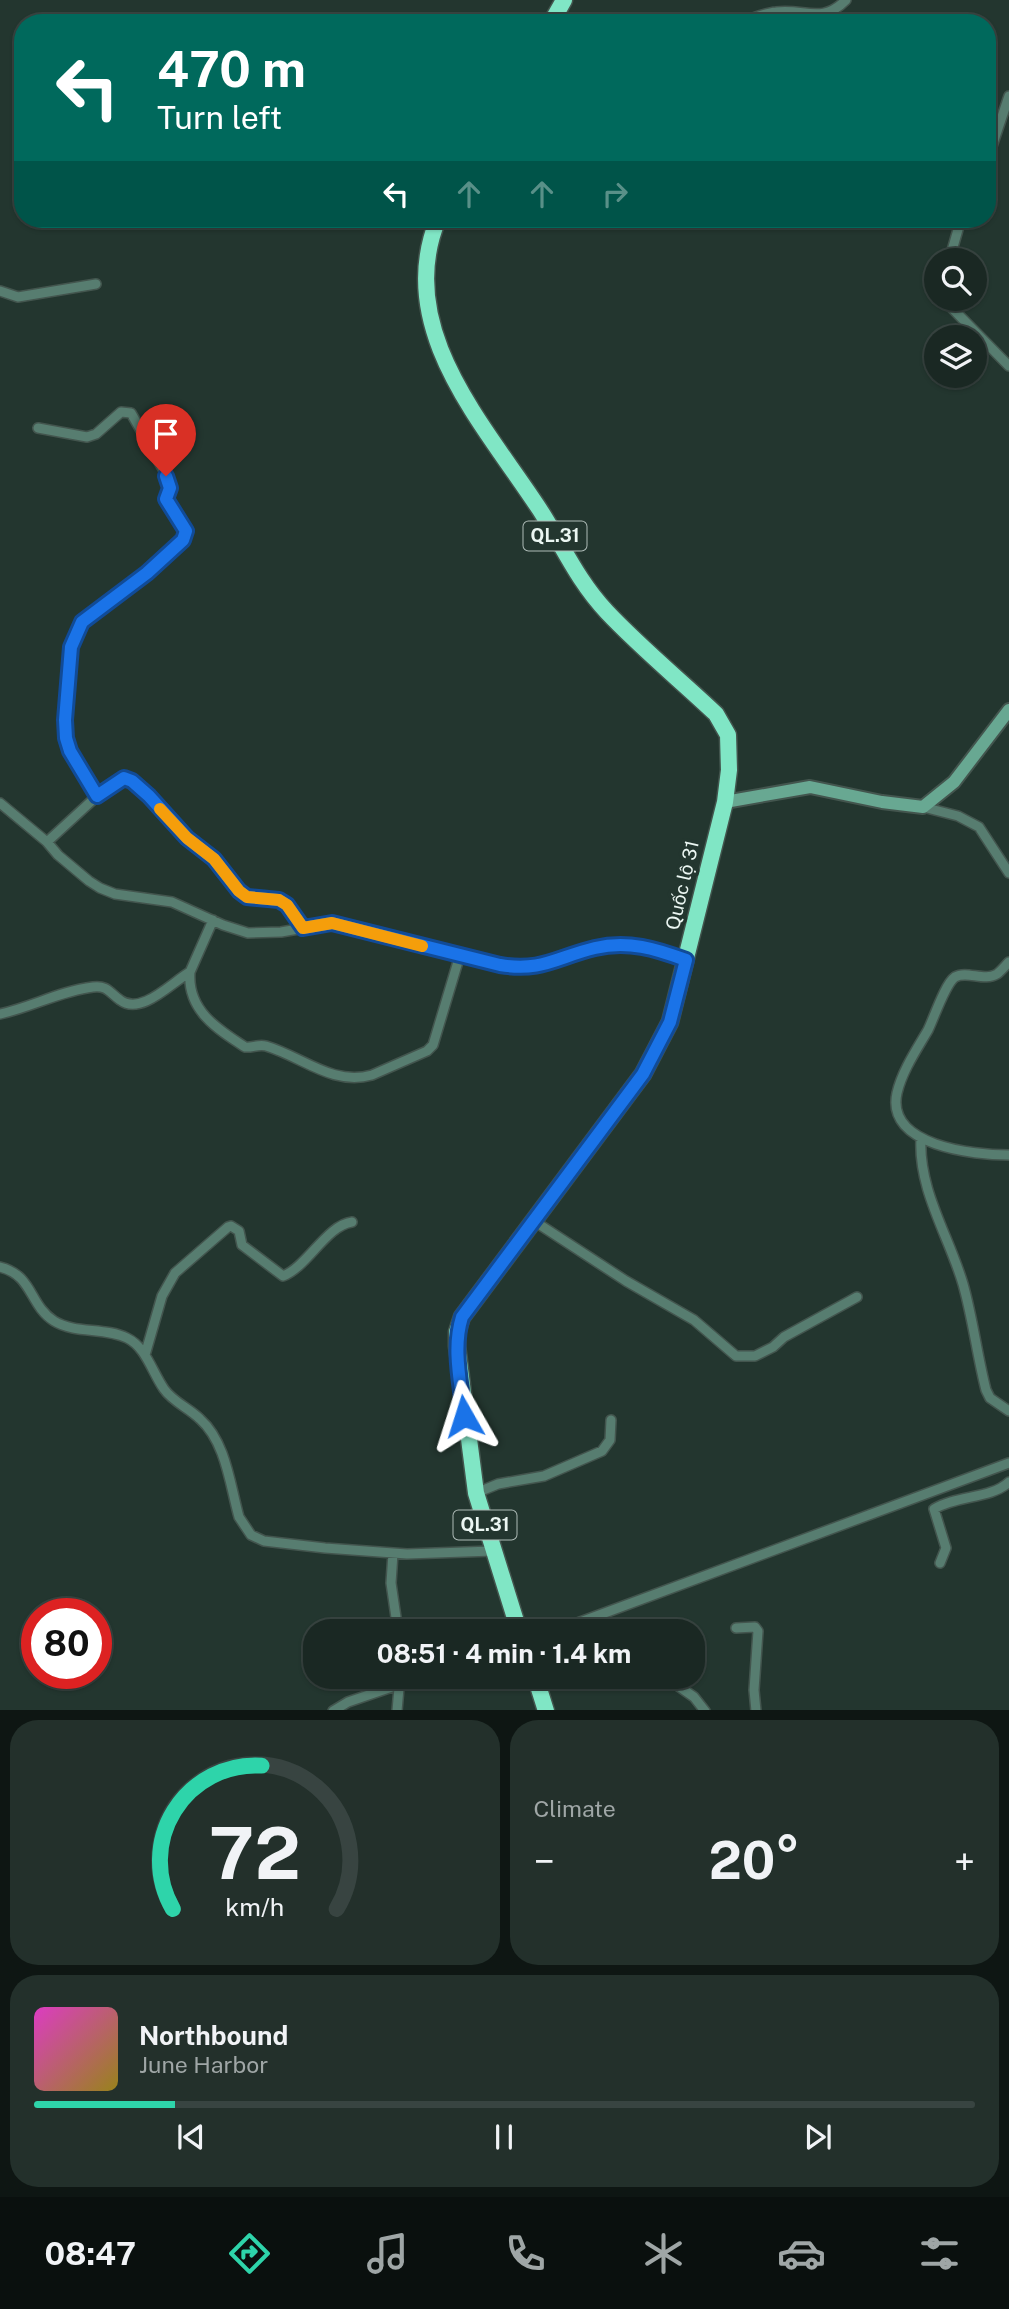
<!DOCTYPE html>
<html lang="en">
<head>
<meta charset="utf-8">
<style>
	:root { --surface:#1a2823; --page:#23302b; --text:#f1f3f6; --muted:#9fa6a6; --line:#384441; --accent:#2ed4aa }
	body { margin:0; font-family:"Public Sans",sans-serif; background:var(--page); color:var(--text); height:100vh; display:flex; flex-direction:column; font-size:26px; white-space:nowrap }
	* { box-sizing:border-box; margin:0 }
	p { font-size:23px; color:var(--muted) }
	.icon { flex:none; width:38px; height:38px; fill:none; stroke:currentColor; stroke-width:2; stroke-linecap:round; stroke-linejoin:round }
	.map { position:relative; height:1710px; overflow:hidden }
	.side { display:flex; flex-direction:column; gap:10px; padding:10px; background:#0e1613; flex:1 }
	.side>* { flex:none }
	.hud { position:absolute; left:14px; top:14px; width:982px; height:214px; border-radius:28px; box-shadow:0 2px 5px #0004,0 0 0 2px var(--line); background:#00695c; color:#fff; overflow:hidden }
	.buttons { position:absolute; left:924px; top:248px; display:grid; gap:14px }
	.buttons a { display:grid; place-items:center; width:63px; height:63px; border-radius:50%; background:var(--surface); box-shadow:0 2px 5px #0004,0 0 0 2px var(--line); font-size:35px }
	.speed { position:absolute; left:21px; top:1598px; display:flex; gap:14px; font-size:35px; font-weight:700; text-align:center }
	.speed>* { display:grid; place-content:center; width:91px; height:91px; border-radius:50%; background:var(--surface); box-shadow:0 2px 5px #0004,0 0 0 2px var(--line); line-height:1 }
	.speed .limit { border:10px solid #d22; background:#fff; color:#111 }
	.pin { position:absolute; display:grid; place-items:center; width:60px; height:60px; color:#fff; margin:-72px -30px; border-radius:50% 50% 50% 0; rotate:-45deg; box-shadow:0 0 7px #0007 }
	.pin .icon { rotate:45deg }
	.me { position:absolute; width:77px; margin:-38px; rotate:354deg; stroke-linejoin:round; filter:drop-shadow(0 0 5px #0008) }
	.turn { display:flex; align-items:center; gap:24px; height:147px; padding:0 28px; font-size:32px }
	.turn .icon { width:91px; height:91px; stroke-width:2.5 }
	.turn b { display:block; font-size:49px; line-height:60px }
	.lanes { display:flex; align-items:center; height:66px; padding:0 28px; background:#0003; justify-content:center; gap:35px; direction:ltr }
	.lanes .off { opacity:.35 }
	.big { font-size:52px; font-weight:700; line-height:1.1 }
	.side .widget { flex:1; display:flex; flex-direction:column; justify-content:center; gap:10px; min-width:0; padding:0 24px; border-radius:28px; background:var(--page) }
	.side .dial { align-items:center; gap:0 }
	.dial svg { height:182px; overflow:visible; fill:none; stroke:var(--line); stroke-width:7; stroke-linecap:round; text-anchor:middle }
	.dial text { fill:var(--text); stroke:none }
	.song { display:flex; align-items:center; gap:21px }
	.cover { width:84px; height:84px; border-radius:10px; background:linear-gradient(135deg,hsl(310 70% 55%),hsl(50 70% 35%)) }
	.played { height:7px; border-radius:4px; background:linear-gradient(90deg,var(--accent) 15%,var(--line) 15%) }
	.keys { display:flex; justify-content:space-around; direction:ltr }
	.heat { display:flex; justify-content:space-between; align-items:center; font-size:38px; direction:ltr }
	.side .tiles { flex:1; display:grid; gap:10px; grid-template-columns:1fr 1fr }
	.widget:last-child { grid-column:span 2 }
	.trip { position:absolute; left:303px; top:1619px; width:402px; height:70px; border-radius:28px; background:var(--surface); box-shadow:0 2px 5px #0004,0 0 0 2px var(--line); font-weight:700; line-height:70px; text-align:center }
	.menu { display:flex; height:112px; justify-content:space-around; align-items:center; background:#0a100e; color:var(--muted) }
	.menu .icon { width:49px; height:49px }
	.menu .current { color:var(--accent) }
	.menu b { font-size:32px; color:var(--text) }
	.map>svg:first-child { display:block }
</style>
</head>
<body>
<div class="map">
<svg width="1009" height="1711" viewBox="0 0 1009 1711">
	<rect width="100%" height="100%" fill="#23362f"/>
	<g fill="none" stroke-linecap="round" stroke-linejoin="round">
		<!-- street casing -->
		<g stroke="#43554e" stroke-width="12">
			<path id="street" d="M737,23C750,20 763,13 776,12C805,8 821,25 846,0
				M987,161L1009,96
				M949,261L961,219
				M0,291L18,297L96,284
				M943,299L1009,366
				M38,428L87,437L96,434L121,412L131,413L167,476L170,488L166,499L185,531L183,540L147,573L82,622L71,647L65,720L66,738L70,751L97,796L47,842
				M97,796L124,778L132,781L149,796L187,838L214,859L231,883L239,891L247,897L279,900L287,905L303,928
				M0,803L47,842L58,855L89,881L100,888L115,894L172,902L223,925L248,933L281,932L333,923L492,963L522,968L544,965L597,947L630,944L648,947L686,960
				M923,807L958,816L979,827L1009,873
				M213,920L190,972C187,1010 217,1029 245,1047C252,1048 258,1044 266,1046C303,1057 332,1086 372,1075L427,1051L433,1045L460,955
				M1009,962C1005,966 1001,971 997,974C984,982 967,970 955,977C945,984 934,1018 928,1030C917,1049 902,1071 897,1093C885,1146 974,1155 1009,1155
				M0,1014C32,1007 60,991 93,987C107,985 110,993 120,1000C141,1016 171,983 190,972
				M921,1138C918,1190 949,1236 963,1284C973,1319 977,1355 986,1390L990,1398L1009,1411
				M534,1221L626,1281L694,1320L736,1356H755L773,1347L784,1337L857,1297
				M0,1267C33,1275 29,1305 54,1321C75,1334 105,1327 127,1338C146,1347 152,1372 164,1389C173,1402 189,1408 200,1419C226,1442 230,1485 239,1517L251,1535L264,1541L325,1548L407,1554L493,1551
				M145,1355L162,1296L175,1273L228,1227L231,1226L239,1231L242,1245L283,1276C307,1267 327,1225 352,1222
				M476,1493L498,1484L544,1476L602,1451L610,1440L611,1420
				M393,1553L391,1583L398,1631
				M940,1563L946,1548L934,1509C957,1495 991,1499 1009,1482
				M736,1628L755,1627L758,1631L754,1690L756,1711
				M556,1631L1009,1463
				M664,1676L694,1697L705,1711
				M333,1711L348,1702L424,1676
				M397,1711L400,1676"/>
		</g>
		<!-- secondary casing -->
		<g stroke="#43554e" stroke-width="16">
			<path id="secondary" d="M725,802L810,787L882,802L923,807L954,782L1009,710"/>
		</g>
		<!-- highway casing -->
		<g stroke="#43554e" stroke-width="19">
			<path id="highway" d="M551,23L564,0
				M438,219C393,328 484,424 540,510C563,546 577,580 607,612C641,648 680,680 716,714L728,735L729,770L725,802L670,1022L643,1074L462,1317L457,1332V1346L476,1493L519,1631
				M535,1676L546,1711"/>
		</g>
		<!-- street -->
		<use href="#street" stroke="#577d70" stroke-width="9"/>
		<!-- secondary -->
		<use href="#secondary" stroke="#68a892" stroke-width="12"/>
		<!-- highway -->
		<use href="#highway" stroke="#80e6c5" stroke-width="16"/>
	</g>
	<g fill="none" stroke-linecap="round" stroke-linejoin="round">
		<!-- route casing -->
		<g stroke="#114b97" stroke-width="18">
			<path id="route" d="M166,476L170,488L166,499L186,531L183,540L147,573L82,622L71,647L65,720L66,738L70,751L97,796L124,778L132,781L149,796L187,838L214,859L239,891L247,897L279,900L287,905L303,928L332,923L500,965C542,972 557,957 595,948C628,940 656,949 686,960L670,1022L643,1074L462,1317C452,1349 461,1383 464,1416"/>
		</g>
		<!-- route -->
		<use href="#route" stroke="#1a73e8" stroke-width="12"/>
		<!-- slow -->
		<path stroke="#f59e0b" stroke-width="12" d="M160,809L187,838L214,859L239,891L247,897L279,900L287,905L303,928L332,923L422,946"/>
	</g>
	<g text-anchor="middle" stroke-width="7" stroke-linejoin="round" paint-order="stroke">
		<!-- shield labels -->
		<g fill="#23362f" stroke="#afbcb8" stroke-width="2">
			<rect x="523.5" y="521.5" width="63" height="29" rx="5"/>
			<rect x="453.5" y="1510.5" width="63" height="29" rx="5"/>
		</g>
		<g font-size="18" font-weight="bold" fill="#ebf6f2">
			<text x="555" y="542">QL.31</text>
			<text x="485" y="1531">QL.31</text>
		</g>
		<!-- street labels -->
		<g font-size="19" fill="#ebf6f2" stroke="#23362f">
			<text transform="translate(682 885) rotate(-77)" y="7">Quốc lộ 31</text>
		</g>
	</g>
</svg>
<div class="buttons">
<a><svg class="icon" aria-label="search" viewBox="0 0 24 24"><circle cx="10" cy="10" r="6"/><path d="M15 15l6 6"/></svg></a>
<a><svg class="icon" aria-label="layers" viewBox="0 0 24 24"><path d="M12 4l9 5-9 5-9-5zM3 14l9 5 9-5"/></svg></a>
</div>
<div class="speed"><div class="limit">80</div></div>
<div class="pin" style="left:166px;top:476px;background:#d93025"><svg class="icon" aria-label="arrive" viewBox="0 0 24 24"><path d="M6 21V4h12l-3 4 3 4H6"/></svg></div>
<svg class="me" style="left:464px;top:1416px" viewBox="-20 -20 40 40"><path d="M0-17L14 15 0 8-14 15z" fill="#1a73e8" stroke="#fff" stroke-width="4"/></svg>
<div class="trip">08:51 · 4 min · 1.4 km</div>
<div class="hud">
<div class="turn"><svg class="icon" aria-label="left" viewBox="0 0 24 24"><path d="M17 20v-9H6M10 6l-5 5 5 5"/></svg><div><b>470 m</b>Turn left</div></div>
<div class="lanes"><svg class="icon" aria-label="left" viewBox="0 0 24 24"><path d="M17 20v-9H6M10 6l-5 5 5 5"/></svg><svg class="icon off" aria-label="ahead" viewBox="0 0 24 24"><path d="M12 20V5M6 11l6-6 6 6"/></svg><svg class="icon off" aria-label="ahead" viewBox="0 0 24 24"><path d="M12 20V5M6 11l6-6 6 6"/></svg><svg class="icon off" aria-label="right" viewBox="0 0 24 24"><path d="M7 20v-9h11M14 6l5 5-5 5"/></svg></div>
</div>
</div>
<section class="side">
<div class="tiles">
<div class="widget dial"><svg viewBox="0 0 100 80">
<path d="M14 69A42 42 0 1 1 86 69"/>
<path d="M14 69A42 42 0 0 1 53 6" stroke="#2ed4aa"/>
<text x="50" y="56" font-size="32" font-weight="700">72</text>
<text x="50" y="72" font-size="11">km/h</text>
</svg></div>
<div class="widget"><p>Climate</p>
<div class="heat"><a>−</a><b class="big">20°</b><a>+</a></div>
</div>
<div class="widget">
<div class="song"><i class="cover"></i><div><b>Northbound</b><p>June Harbor</p></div></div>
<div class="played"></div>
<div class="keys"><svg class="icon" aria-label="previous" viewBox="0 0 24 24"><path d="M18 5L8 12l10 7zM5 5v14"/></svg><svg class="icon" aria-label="pause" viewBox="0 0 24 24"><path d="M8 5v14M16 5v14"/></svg><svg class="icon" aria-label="next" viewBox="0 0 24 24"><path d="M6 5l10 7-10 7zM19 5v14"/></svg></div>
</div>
</div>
</section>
<nav class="menu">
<b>08:47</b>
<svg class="icon current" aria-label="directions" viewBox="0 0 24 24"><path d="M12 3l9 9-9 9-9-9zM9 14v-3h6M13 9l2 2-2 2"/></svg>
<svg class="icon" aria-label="music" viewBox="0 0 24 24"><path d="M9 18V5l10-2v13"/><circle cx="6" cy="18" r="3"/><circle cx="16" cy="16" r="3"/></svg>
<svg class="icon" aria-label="phone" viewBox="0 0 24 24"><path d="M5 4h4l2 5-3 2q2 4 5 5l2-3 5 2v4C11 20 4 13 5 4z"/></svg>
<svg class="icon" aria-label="climate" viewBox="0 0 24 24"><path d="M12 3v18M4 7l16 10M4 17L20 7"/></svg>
<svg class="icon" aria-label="car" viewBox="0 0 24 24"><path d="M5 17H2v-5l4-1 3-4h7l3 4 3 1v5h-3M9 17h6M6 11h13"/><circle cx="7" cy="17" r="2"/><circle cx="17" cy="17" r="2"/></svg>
<svg class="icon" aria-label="filters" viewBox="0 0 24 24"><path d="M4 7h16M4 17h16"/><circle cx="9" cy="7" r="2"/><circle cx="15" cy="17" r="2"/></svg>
</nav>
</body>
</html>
